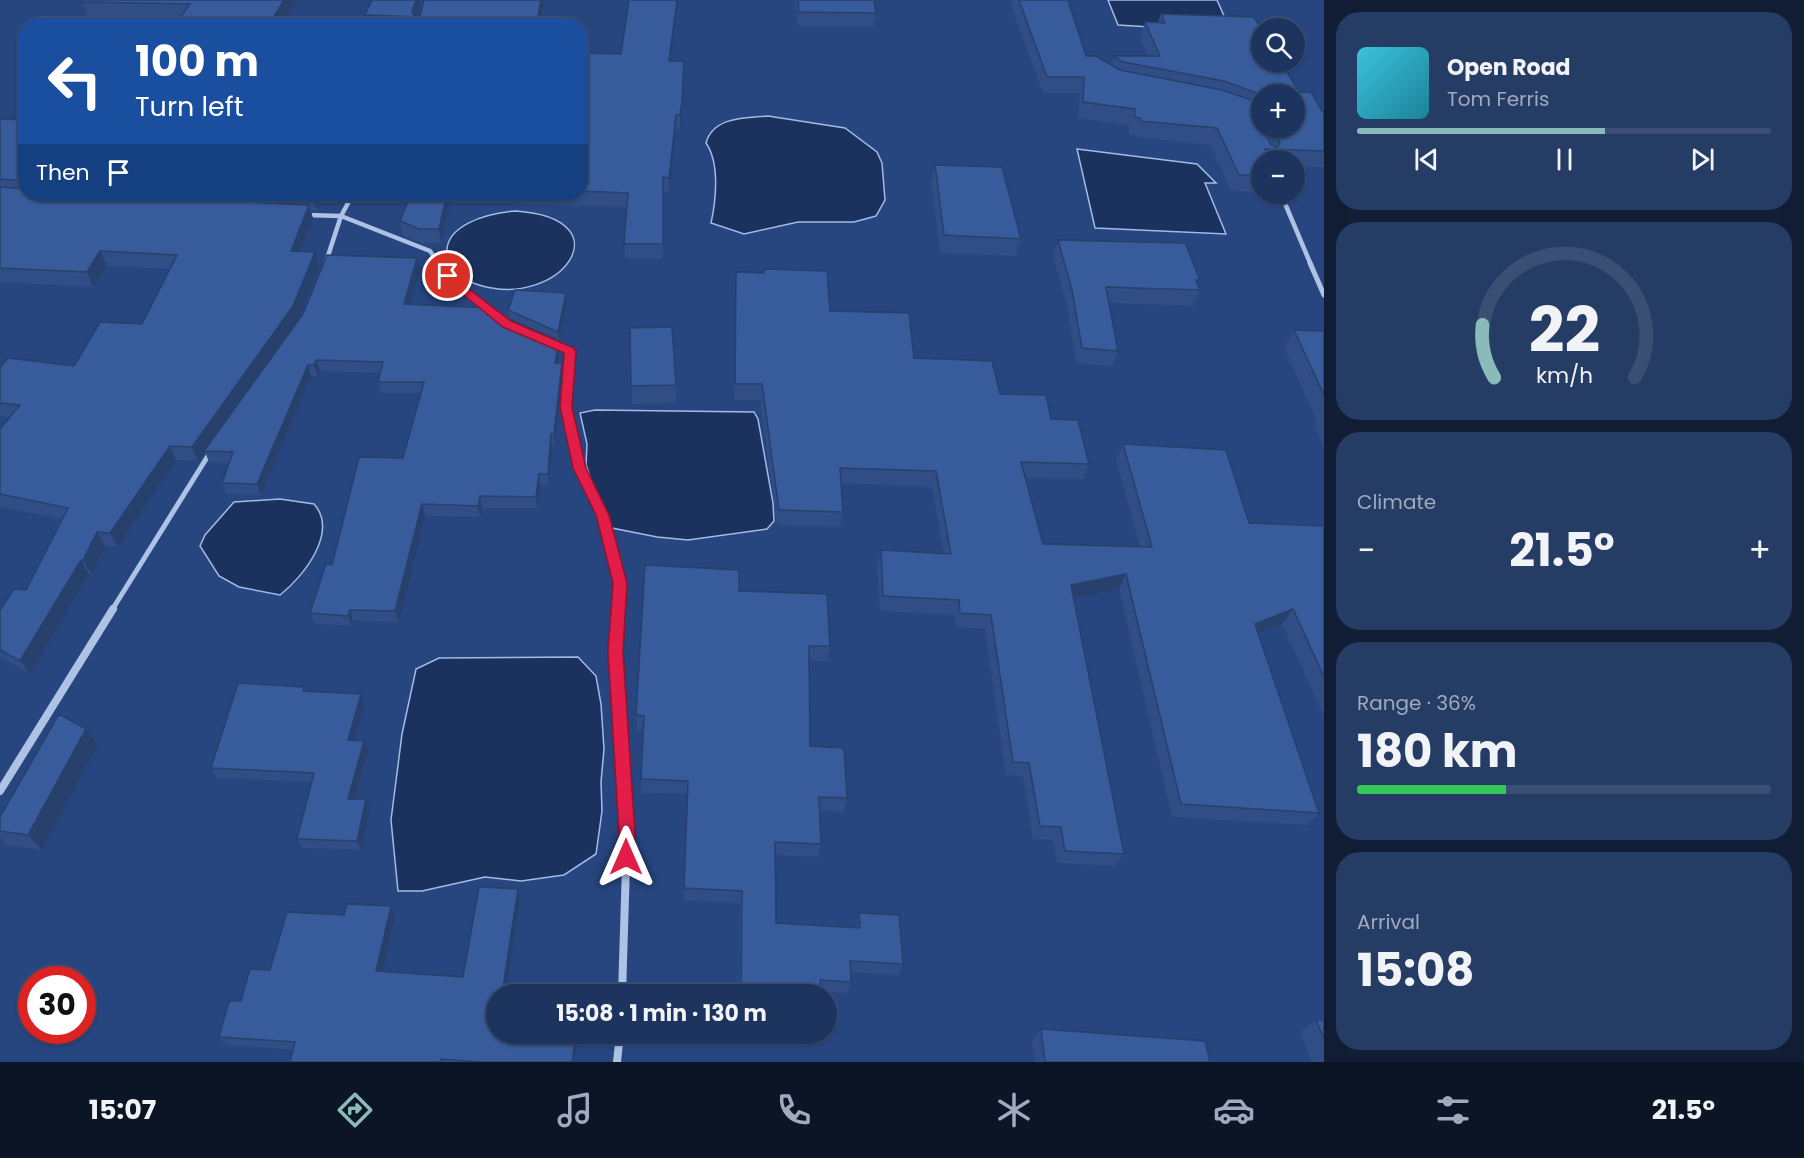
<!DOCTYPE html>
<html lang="en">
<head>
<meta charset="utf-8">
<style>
	:root { --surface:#1d345f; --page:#253c65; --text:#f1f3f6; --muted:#a0aabd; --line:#3b4f74; --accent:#8bbbb9 }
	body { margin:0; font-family:Poppins,sans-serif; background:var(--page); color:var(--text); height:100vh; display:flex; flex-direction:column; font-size:22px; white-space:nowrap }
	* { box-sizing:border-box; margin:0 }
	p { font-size:20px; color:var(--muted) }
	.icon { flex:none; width:33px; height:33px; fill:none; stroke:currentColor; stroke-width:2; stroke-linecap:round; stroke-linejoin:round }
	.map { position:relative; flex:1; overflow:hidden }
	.sheet { display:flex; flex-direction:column; gap:12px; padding:12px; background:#101d34; width:480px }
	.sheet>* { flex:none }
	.guide { position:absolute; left:18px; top:18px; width:570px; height:183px; border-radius:24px; box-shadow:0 2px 4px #0004,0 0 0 2px var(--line); background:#1a4fa0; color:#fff; overflow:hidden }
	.fabs { position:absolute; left:1251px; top:18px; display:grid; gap:12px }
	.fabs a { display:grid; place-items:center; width:54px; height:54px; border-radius:50%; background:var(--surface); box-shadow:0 2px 4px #0004,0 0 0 2px var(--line); font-size:30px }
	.speed { position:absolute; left:18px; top:966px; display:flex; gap:12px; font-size:30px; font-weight:700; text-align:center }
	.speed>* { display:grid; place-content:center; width:78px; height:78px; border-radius:50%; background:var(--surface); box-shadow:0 2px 4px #0004,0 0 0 2px var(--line); line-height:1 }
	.speed .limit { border:9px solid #d22; background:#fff; color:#111 }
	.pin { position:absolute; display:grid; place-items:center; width:51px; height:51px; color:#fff; margin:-26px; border:3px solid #fff; border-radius:50%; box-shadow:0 2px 6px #0007 }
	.me { position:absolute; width:66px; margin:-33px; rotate:0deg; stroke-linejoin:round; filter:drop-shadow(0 0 4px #0008) }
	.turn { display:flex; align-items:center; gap:21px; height:126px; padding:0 18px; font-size:27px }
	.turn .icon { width:78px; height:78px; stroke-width:2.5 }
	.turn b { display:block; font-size:42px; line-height:51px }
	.then { display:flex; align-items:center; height:57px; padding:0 18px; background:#0003; gap:12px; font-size:22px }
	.big { font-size:45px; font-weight:700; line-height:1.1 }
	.sheet .card { flex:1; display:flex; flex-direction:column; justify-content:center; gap:9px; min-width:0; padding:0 21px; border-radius:24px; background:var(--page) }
	.sheet .dial { align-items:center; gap:0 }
	.dial svg { height:156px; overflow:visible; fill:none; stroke:var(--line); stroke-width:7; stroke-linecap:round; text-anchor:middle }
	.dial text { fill:var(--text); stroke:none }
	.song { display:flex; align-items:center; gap:18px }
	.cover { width:72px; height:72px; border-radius:9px; background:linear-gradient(135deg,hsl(190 70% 55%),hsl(190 70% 35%)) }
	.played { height:6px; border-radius:3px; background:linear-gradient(90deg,var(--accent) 60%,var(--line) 60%) }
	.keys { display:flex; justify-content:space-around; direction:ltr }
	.heat { display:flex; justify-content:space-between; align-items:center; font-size:33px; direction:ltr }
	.charge { height:9px; border-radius:4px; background:linear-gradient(90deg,#34c759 36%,var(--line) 0) }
	.trip { position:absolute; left:486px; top:984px; width:351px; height:60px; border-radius:30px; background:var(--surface); box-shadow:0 2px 4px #0004,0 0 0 2px var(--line); font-weight:700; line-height:60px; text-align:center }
	.tabs { display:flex; height:96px; justify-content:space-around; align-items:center; background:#0c1526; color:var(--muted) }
	.tabs .icon { width:42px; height:42px }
	.tabs .current { color:var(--accent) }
	.tabs b { font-size:27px; color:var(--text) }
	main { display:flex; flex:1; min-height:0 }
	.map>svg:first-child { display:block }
</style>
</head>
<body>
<main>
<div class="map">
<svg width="1324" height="1062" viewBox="0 0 1324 1062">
	<rect width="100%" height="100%" fill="#27457f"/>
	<!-- water -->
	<path fill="#1b325f" stroke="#a2bbe6" stroke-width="1.5" d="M1108,0H1217L1231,32L1118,25Z
		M768,116L845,128L877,152L882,163L885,200L876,216L854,222H798L744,234L711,223C716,200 720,163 706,143C713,117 744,118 768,116Z
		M1077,149L1197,164L1216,183H1205L1226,234L1095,228Z
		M516,211C627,219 560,310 479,285C466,281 452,274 448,261C438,224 491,213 516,211Z
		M595,410L754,412L758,419L773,503L774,521L767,529L688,540L657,537L612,528L605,519L586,465L587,444L580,413Z
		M280,499L314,504C339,532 303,577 280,595L239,587L219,576L200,546L205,535L234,502Z
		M578,657L596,676L601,704L604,749L601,782L602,811L596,854L564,875L521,881L485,877L422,891H398L391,820L402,734L416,669L439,658Z"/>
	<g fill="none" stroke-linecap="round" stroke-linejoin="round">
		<!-- street-far2 -->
		<path stroke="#aec2e5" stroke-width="4.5" d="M353,194L341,216L430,251L440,265
			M1281,194L1311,265
			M306,215L341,216L326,262"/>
		<!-- street-far1 -->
		<path stroke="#aec2e5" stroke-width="5" d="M439,263L448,276L492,312
			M1310,263L1324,295
			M551,343L570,351L566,407L579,468L603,515L620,583L618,610
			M112,610L211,451"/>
		<!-- street -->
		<path stroke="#aec2e5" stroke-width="8" d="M618,609L615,650L627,834L622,994
			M0,791L113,609
			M617,1062L620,1034"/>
	</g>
	<!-- wall -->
	<path fill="#304e85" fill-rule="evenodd" d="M84,0H297L281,26L179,18L88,17L83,2Z
		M372,0H421L417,16H420L424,0H544L540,26H367L365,15Z
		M629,0H678L671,61L682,115L680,129H676L669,192H663V259L625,258L624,244L627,207L519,204L518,195L487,194H580V53L621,54Z
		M795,0H874L876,13L874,27L798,26Z
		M1011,0H1068L1086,56L1111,65L1113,56H1148L1140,38L1145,22H1158L1161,14L1299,92L1324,114V167H1294V160H1262V192L1231,191L1211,145L1135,137L1134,134H1129V125L1078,118L1080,93H1043L1015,17ZM1262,94L1294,128H1262Z
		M0,119L26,120V194H324L317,210H311L313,219L301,252H315L319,267L298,321L420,270L409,304L504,317L510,320L508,310L566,293L567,302L559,341L556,340V345H558L559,357L558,363H562L563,374L555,445H552L549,485L540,486L537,508H482L480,517L425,516L399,622L353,621L352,626L315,624L310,613L332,565L403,458L421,393H381L378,382L380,373L320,371L318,376H311L261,495L226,494L222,483L229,463L209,462L205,452L198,461L176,460L118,547L105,546L92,574H89L30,674L7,661L5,659H0V610L26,590L62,519L0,507V429L10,418L0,416V368L74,366L142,324L170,269L107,266L93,287L1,282L0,283Z
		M935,165L1021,239L1016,256L940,253L931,182Z
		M453,194L441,243H422L403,236L400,221Z
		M1058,240L1200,280L1198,284L1200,290L1193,306L1109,303L1118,351L1112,366L1076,363L1067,305L1053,256Z
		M764,269L830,311L914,358L1000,394L1051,419L1089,464L1083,479L1025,478L1043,544L1140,546L1116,460L1123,444L1249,523L1324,526V716L1282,624L1258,633L1319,813L1307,825L1172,817L1119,589L1074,598L1124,854L1115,866L1057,863L1053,840L1033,839L1023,776L1006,775L985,629L956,627L954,615L880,611L877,565L881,550L944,553L932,487L841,483L843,512L840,527L777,525L760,400H734L736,272L764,273Z
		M630,328L676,385V403L632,404Z
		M1294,330L1324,331V449L1315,425L1317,421L1284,348Z
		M739,591L830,646L827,661H809L810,746L847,798L844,812L820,811L821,844L818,857L775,855L776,923L856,927L859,913L903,964L898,975L850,972L851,982L847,993L820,992V994H739L740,903L683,900L688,794L641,793V779L643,730H637L636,715Z
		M304,687L306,691L364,705L355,740L368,751L355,799L370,809L362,850L303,848L297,839L311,782L217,778L211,768Z
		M86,729L98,745L42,850L7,845L0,838V817Z
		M518,889L520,899L506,994H496V1034H578L575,1062H290L293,1050L226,1045L219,1037L241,1001L270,970L344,915L391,906L395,916L382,971L463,977Z
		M1316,1020H1324V1062H1312L1300,1032Z
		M1041,1029L1210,1062H1035L1032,1040Z"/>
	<!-- shaded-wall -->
	<path fill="#27406c" d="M284,0H297L281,26H268Z
		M416,0H421L417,17H413L412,12Z
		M541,0H544L540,26H536Z
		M677,0H678L669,74V61Z
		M684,75L682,115L680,129V115Z
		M676,115V129L669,192V178Z
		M314,194H324L317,210L313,196Z
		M447,194H453L441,243L439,229Z
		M309,205L313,219L295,266L291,251Z
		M100,251L107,266L93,287L87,272Z
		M315,252L319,267L298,321L204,451L205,452L198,461L192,447Z
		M417,258L420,270L406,315L404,304Z
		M566,293L567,302L559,341L558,332Z
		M558,345L559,357L556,374L555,363Z
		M316,360L320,371L318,376L314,365Z
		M562,363L563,374L555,445L554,434Z
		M308,365L311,376L261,495L257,484Z
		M551,434L552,445L549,485L548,474Z
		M170,446L176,460L118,547L110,533Z
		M539,474L540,486L537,508L536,497Z
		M480,496L482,508L480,517L478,506Z
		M422,504L425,516L399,622L395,611Z
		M97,532L105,546L92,574L83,560Z
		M81,560L89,574L30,674L20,661Z
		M1126,574L1119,589L1065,600L1071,585Z
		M1293,609L1282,624L1245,638L1255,624Z
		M350,610L353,621L352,626L348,616Z
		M361,694L364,705L352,750L348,740Z
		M86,729L98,745L42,850L28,835Z
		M364,741L368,751L352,809L348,799Z
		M366,799L370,809L362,850L357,841Z
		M518,889L520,899L506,994H502Z
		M391,906L395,916L381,979L376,971Z
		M576,1034H578L575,1062H572Z"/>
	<!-- building -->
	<path fill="#385b9b" stroke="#27406c" stroke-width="1.5" d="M84,0H284L268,26H174L190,4L83,2Z
		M372,0H416L412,12L415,17L420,16L424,0H541L536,26H418L421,17L365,15Z
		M629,0H677L669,61H684L682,101L680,115H676L669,178L663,177V244H624L628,193L580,191V53L621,54Z
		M798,0H874L876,13L799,12Z
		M1019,0H1068L1086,56H1096L1120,70L1222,90L1251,100L1262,123V128H1263L1271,145L1277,148L1280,142L1273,128H1294V94H1262V103L1257,93L1224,81L1123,62L1113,56H1160L1145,22L1165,23L1161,14L1254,17L1262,30V62H1281L1299,92H1311L1324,114V151L1265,149L1271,160H1262V175H1239L1217,128L1140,121V118L1135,117V109L1083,102L1084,77H1047Z
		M0,119L26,120V181L0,179Z
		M935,165L1002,167L1021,239L944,235Z
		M0,187L26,189V194H70L309,205L291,251L315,252L293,306L192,447L170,446L110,533L97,532L83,560H81L20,661L0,650V610L14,589L26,590L68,508L0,494V429L20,405L0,403V368L8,358L74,366L100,322L142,324L177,255L100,251L87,272L0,268Z
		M265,194H314L313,196Z
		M411,194H447L439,229H419L400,221Z
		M1058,240L1185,243L1200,280H1196L1200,290L1106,287L1118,351L1082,348L1072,290Z
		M327,255L417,258L404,304L492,308L504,317L556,339L554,345H558L555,363H562L554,434H551L548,474H539L536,497L480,496L478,506L422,504L395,611L350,610L348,616L310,613L326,564L332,565L359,457L403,458L424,382H378L383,362L316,360L314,365H308L257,484L222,483L233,452L204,451L303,314Z
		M764,269L827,271L830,311L909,313L914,358L992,361L1000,394L1046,395L1051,419L1078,420L1089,464L1021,462L1043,544L1152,547L1123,444L1226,450L1249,523L1324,526V677L1293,609L1255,624L1319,813L1181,804L1126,574L1071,585L1124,854L1065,851L1061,827L1040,826L1029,763L1013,762L991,615L960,613L959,600L883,596L881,550L951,554L936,471L840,468L843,512L779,510L762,384H735L736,272L764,273Z
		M515,290L566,293L558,332L508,310Z
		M672,327L676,385L631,386L630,328Z
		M1294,330L1324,331V395Z
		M645,565L739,570V591L827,594L830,646H809L810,746L844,748L847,798L819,797L821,844L775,842L776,923L860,928L859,913L899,915L903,964L850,961L851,982L820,980V994H770L741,993L742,891L684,888L688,781L641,779L644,716L636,715Z
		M238,683L304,687L303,691L361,694L348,740L364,741L348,799H366L357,841L297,839L314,773L211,768Z
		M59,714L86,729L28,835L0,831V817Z
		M479,887L518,889L502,994H496V1034H576L572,1062H480L441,1059L440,1062H290L295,1042L219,1037L229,1001H241L250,969L270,970L287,912L344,915L347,904L391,906L376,971L463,977Z
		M1316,1020H1324V1039Z
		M1041,1029L1205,1041L1210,1062H1045Z"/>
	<!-- route -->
	<path fill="#e11d48" stroke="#92132f" stroke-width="1.5" d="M448,273L511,321L574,348L576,351L572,407L586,468L609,515L627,583L623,651L635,834V857L632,862L626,865L620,862L618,857L619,834L608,651L613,583L596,515L573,468L560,407L564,353L503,327L444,279V274Z"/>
</svg>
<div class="fabs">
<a><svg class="icon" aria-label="search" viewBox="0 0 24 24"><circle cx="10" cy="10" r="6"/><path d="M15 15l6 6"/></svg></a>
<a>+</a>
<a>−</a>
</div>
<div class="speed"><div class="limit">30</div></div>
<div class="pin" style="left:448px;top:276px;background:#d93025"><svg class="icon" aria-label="arrive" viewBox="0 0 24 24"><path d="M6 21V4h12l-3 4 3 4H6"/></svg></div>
<svg class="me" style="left:626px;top:857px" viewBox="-20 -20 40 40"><path d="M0-17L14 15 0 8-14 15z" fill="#e11d48" stroke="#fff" stroke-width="4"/></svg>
<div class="trip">15:08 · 1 min · 130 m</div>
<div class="guide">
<div class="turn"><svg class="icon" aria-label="left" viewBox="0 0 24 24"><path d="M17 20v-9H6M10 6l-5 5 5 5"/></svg><div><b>100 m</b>Turn left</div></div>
<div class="then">Then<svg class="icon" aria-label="arrive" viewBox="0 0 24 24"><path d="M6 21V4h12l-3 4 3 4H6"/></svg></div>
</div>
</div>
<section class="sheet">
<div class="card">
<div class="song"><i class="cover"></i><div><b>Open Road</b><p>Tom Ferris</p></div></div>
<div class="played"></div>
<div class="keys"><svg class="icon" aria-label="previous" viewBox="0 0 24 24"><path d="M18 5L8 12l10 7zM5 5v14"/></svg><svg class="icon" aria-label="pause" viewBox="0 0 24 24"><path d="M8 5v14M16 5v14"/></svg><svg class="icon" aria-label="next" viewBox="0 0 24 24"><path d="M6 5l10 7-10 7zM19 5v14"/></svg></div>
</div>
<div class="card dial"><svg viewBox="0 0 100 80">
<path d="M14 69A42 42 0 1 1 86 69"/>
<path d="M14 69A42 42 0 0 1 8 42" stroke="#8bbbb9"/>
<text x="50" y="56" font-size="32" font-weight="700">22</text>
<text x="50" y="72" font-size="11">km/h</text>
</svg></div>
<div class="card"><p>Climate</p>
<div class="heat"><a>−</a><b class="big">21.5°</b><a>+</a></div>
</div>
<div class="card"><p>Range · 36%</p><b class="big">180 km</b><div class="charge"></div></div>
<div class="card"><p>Arrival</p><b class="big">15:08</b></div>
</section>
</main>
<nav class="tabs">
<b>15:07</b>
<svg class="icon current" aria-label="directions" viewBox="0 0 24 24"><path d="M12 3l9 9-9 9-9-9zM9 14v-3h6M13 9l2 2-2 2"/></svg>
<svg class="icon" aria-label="music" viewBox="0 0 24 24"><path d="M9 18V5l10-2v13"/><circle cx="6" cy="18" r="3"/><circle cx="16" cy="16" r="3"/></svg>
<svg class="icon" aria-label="phone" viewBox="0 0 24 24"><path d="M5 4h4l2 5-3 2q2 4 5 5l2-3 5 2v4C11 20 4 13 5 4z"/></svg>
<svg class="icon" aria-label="climate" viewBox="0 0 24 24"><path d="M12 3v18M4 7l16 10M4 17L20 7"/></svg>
<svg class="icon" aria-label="car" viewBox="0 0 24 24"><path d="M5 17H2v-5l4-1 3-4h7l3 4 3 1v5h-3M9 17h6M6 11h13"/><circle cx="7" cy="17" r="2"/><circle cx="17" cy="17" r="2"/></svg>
<svg class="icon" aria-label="filters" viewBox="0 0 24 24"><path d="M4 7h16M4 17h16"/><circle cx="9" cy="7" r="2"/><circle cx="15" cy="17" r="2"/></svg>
<b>21.5°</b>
</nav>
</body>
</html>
